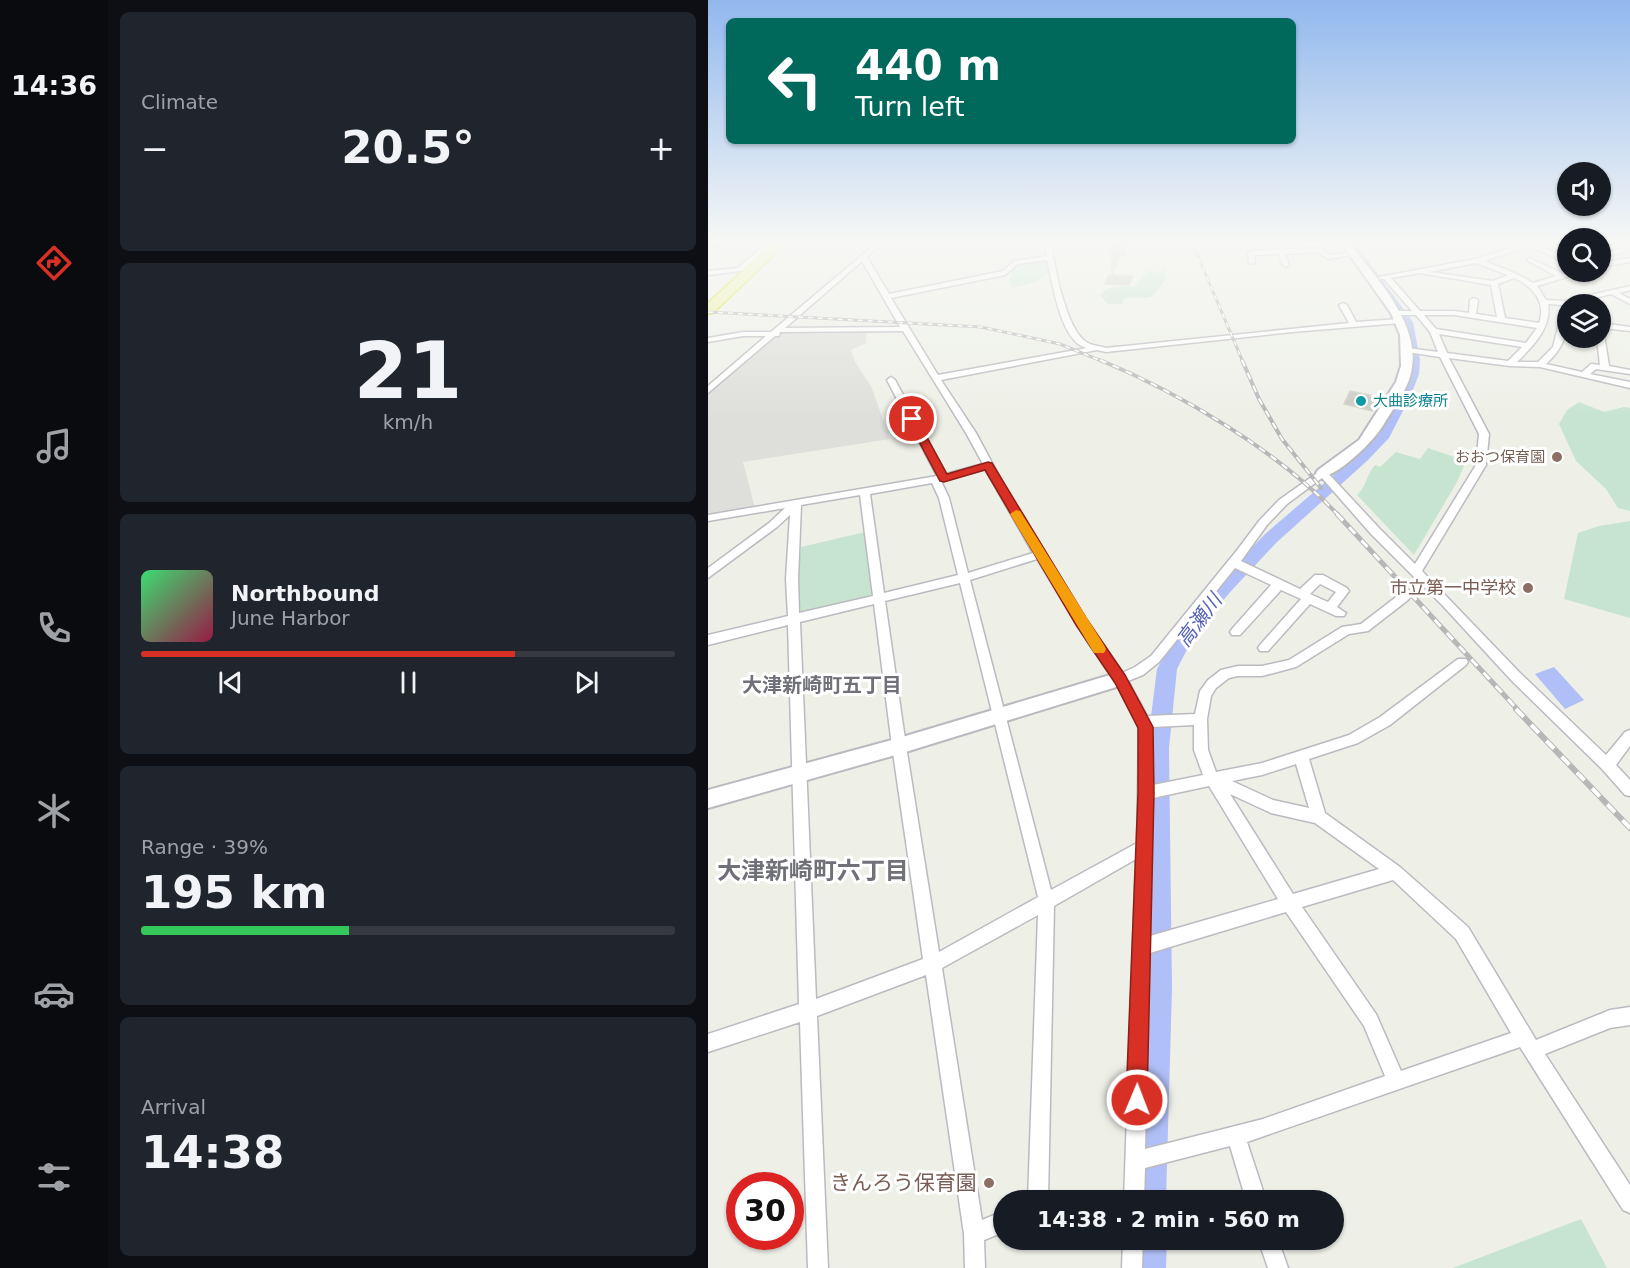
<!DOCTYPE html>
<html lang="en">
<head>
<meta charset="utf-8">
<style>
	:root { --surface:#171b24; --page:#20242c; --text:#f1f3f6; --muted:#9ea1a6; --line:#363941; --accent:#d93025 }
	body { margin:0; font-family:"DejaVu Sans","Noto Sans JP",sans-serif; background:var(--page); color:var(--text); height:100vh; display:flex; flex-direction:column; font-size:22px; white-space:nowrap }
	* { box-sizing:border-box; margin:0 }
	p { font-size:20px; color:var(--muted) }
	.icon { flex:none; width:33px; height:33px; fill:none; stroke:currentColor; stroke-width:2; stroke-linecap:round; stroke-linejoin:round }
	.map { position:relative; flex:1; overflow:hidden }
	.details { display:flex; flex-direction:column; gap:12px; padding:12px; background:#0d0f14; width:600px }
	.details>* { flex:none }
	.top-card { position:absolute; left:18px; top:18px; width:570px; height:126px; border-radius:9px; box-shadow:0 2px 4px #0004; background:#00695c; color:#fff; overflow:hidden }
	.tools { position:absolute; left:849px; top:162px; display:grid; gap:12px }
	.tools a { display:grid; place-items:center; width:54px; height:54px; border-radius:50%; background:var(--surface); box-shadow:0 2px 4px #0004; font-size:30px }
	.speed { position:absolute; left:18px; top:1172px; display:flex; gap:12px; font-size:30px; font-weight:700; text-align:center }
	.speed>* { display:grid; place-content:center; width:78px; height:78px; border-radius:50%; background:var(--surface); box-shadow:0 2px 4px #0004; line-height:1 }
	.speed .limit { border:9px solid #d22; background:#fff; color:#111 }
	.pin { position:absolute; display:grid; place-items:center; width:51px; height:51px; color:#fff; margin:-26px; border:3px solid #fff; border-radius:50%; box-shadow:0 2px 6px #0007 }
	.me { position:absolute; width:66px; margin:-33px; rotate:1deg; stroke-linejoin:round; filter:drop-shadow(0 0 4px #0008) }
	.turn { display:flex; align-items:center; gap:21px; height:126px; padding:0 30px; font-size:27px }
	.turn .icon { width:78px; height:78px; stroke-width:2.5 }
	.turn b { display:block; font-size:42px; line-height:51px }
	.big { font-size:45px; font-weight:800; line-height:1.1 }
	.details .tile { flex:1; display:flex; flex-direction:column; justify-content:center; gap:9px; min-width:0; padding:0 21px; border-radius:9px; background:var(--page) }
	.details .dial { align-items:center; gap:0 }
	.dial b { font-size:78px; line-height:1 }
	.song { display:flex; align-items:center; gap:18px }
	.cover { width:72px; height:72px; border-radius:9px; background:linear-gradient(135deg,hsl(140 70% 55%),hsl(340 70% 35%)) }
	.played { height:6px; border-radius:3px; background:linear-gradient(90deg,var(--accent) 70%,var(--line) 70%) }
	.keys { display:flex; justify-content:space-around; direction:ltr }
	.heat { display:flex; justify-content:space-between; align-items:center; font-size:33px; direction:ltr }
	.charge { height:9px; border-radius:4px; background:linear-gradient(90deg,#34c759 39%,var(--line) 0) }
	.trip { position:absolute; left:285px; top:1190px; width:351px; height:60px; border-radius:30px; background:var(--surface); box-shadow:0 2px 4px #0004; font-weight:800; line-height:60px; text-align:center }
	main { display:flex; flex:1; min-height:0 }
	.tabs { display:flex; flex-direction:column; width:108px; justify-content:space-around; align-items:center; background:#090b0e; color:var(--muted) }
	.tabs .icon { width:42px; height:42px }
	.tabs .selected { color:var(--accent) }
	.tabs b { font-size:27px; color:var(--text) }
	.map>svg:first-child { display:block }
</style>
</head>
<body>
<main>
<nav class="tabs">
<b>14:36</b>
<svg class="icon selected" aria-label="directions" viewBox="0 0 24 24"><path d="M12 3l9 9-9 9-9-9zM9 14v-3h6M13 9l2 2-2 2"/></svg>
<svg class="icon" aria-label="music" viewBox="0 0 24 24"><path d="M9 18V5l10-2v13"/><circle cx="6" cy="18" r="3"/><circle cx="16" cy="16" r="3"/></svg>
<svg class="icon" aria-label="phone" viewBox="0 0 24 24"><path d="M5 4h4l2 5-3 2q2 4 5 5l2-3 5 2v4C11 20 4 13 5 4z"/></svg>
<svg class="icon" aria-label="climate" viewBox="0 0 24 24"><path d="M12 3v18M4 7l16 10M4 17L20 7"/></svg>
<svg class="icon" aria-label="car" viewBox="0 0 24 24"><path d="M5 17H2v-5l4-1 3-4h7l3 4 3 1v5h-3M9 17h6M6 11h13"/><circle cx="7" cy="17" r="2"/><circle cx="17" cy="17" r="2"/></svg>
<svg class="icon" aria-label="filters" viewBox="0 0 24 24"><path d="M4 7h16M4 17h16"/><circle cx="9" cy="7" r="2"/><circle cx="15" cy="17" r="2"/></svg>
</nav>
<section class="details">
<div class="tile"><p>Climate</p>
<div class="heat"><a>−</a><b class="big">20.5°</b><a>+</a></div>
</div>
<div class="tile dial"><b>21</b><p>km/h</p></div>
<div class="tile">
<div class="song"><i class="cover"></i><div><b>Northbound</b><p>June Harbor</p></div></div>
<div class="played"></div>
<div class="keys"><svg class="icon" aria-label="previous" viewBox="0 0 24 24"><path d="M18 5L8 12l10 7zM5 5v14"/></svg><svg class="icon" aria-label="pause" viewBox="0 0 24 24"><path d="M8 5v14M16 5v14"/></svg><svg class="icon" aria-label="next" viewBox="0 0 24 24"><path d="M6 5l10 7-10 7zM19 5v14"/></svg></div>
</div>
<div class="tile"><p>Range · 39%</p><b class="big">195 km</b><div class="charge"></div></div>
<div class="tile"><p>Arrival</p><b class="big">14:38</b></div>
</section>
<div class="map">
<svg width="922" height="1268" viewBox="0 0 922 1268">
	<rect width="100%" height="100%" fill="#eef0e8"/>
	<!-- industrial -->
	<path fill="#dedfda" d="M75,331H158V343L143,350L147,362L163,386L182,439L35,462L47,508L0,516V395Z"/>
	<!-- green -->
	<path fill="#c7e4d1" d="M338,259L342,271L328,282L304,288L301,279L308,262Z
		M457,269L459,277C438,308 446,293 415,299V304H400L392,296C401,283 413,288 427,286L440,271L450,272Z
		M871,402L896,412L916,407L922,408V511L910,508L898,489L868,461L851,424L859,410Z
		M720,448L758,461L749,482L706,555L649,495C659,486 658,475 667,465L672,467L688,452L712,459Z
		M922,521V618L856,599L870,533L891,526Z
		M157,532L166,595L91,613L90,576L93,547Z
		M873,1219L899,1268H745Z"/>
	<!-- water -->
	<path fill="#b0bff7" d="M846,667L876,700L857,709L827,674Z"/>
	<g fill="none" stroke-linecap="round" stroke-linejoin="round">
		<!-- stream -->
		<path stroke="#b0bff7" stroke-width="1.5" d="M109,300L156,259"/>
		<!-- river -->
		<path fill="#b0bff7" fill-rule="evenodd" d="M635,240H645L705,322L712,360L711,374L703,395L681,438L660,460L568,543L524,590L488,632L469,669L461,748L464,988L458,1200H426L436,988L439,748L449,669L474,622L556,535L650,454L670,433L689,395L697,374L698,360L693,322Z
			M425,1239H459L458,1268H424Z"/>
	</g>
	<!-- building -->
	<path fill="#cbcbc4" stroke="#d3d4c6" stroke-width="1.5" d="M416,244L417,256H413L404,275L425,276L421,285L396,284L401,275H404L403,245Z
		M642,391L671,397L664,411L636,404Z"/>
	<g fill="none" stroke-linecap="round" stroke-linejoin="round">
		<!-- street casing -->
		<g stroke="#babac0" stroke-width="3">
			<path id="street" d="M52,240H58L59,248L34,271L0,275V271L30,268L53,248Z
				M172,240H178L159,257L181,294L295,271L306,261L338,256L337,245L218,242L215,240H420L417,242L344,245C346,267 359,333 380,343C385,346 393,346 398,348L641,323L631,305L635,303L639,305L648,322L692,319L696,321L692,323L584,332L398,352L389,350L233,380L268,433L306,504L389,638L414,673L427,667L443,656L530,549L551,521L571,500L612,471H618L671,528L707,564L768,465L771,434L732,357L699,352L695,350L699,348L730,352L722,332L708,315H685L684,313L688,311H704L676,279H671V277L772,258L824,240H832L827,243L860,259V264L822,246L776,261L809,274L825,283L848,276L820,261V259L822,258L855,274L873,272L872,273L829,286L838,300L856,301L922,286V290L911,293L922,299V304L903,294L856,305L840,304C844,328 824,347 809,362H830L845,347L851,324L855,322L859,324C857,342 851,352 838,364L874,372L883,364L892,365L889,338H892V323L922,327V331L895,328L901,366L922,370V374L888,369L882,374L922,382V388L832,367L802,366L741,358L781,434L778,465L714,571L812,673L898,755L917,732L922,730V746L908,765L922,780V796L917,795L894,769L804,681L735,606L663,534L614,478L579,504L559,525L533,561L592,589L607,575H615L639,588L641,591L629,607L638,613L636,616H628L602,604L560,651H552L550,648L552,645L593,599L573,590L532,635H524L522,632L524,629L563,585L527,568L451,662L435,675L420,681L439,716L487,714L492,691L500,680L513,670L530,666H554L581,660L634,627L653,624L692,594H700L702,597L700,600L660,631L641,634L588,667L554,676H530L521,678L508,688L503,696L499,719L500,750L508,772L554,763L641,735L672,717L750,659H758L760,662L758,665L682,725L650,743L601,759L617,813L692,867L760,927L828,1040L902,1010L922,1007V1025L902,1028L837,1054L922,1185V1213L915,1210L812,1047L539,1142L558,1200H538L522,1146L437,1168L436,1200H416L428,859L346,906L340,1200H320L330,915L234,968L274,1220L296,1211V1232L276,1240L277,1268H257L256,1234L218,975L109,1016L120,1268H100L92,1022L0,1052V1034L91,1004L80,625L0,645V635L80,616L78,579L82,515L69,527L0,578V568L61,523L77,508L0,521V515L229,476L179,380L183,377L187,380L238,474L275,464L258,433L195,331L72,332L71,336H67L0,393V386L58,336H35L0,342V338L35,332H63ZM339,260C345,283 352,342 379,348L230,375L183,298L297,275L310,264ZM154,261L192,327L77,328ZM768,263L800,275L785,281L721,272ZM712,273L783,285L789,317L768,314L770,300L766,298L762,300L761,313L746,311H712L683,278ZM806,278C824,286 839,302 831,323L797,318L790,284ZM716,315H746L829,328L818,343L728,329ZM731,334L814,347L800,361L739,353ZM277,469L325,553L260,573L241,498L233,481ZM224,483L231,498L250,575L176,593L162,494ZM152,495L165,596L91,613L90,579L93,505ZM329,559L381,644L408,683L431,728L429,843L343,890L262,580ZM252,583L330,897L231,952L198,746L177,601ZM612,584L628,592L620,602L602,594ZM166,604L184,746L215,959L108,999L92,622ZM486,725V750L495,775L445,785V727ZM588,764L601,808L565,800L524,781L554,775ZM501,786L570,899L442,936L445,798ZM522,794L563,813L607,823L671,869L585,894ZM685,880L748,939L803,1033L693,1071L668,1014L594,907ZM578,912L656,1026L677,1076L555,1119L437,1149L442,953Z
				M852,240H860V244Z
				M612,248L621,255L645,252L648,254L620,259L610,252L577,254L581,265L578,267L575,265L570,254L547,255L546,264L541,263L540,253L543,251Z
				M917,248L920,250L919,251L892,258V254Z
				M922,258V262L892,267V263Z
				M415,1239H435L434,1268H414Z
				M550,1239H570L580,1268H560Z"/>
		</g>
		<!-- secondary casing -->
		<g stroke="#b9b9bf" stroke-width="4">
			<path id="secondary" d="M0,240H53L49,243L0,246Z
				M631,240H639C665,275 711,320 704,367C702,387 686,407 676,424C666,441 634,472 615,477L608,473L610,470L651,440L688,382L693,366L692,335L683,313Z
				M916,240H922V243L917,242Z
				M412,672L418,674L421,679L418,684L191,754L0,808V790L191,738Z"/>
		</g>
		<!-- highway casing -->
		<g stroke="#d9e116" stroke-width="3">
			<path id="highway" d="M69,240H81L5,313L0,314V303Z"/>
		</g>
		<!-- street -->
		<use href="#street" fill="#fff" fill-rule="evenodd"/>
		<!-- secondary -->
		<use href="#secondary" fill="#fff" fill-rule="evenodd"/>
		<!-- highway -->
		<use href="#highway" fill="#ebf39b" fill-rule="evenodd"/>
		<!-- rail-far3 casing -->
		<g stroke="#b7b7b8" stroke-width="3">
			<path id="rail-far3" d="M483,240L535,362
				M0,312L273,327L352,344L396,362"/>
		</g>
		<!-- rail-far2 casing -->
		<g stroke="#b7b7b8" stroke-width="4">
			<path id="rail-far2" d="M392,360C472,393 572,452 631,516
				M534,360L551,399L574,439L613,488"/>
		</g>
		<!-- rail-far1 casing -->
		<g stroke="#b7b7b8" stroke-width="5">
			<path id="rail-far1" d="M629,514L810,710"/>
		</g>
		<!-- rail casing -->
		<g stroke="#b7b7b8" stroke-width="6">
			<path id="rail" d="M808,709L922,828"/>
		</g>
		<!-- rail-far3 -->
		<use href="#rail-far3" stroke="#fff" stroke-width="1.5" stroke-dasharray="5" stroke-linecap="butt"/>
		<!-- rail-far2 -->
		<use href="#rail-far2" stroke="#fff" stroke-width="2" stroke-dasharray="7" stroke-linecap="butt"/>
		<!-- rail-far1 -->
		<use href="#rail-far1" stroke="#fff" stroke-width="3" stroke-dasharray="9" stroke-linecap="butt"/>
		<!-- rail -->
		<use href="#rail" stroke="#fff" stroke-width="4" stroke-dasharray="11" stroke-linecap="butt"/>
	</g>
	<!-- sky -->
	<linearGradient id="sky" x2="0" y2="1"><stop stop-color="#91b8ee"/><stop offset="0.58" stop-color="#f7f8f5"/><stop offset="1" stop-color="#f7f8f5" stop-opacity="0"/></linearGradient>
	<rect width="922" height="417" fill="url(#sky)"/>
	<!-- route -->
	<path fill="#d93025" stroke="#8d1f18" stroke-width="1.5" d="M204,416L209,419L239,474L280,462L284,463L378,618L417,675L445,727L446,793L439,1100L436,1108L429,1111L421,1108L418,1100L430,793V728L407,683L368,625L277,470L236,482L232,481L199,419Z"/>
	<!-- slow -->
	<path fill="#f59e0b" d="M308,510L312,511L396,645L398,649L396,653H386L302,514Z"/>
	<!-- markers -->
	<circle fill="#0f9aa8" stroke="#fff" stroke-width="2" cx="653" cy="401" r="6"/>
	<g fill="#8d6e63" stroke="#fff" stroke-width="2">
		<circle cx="849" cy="457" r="6"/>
		<circle cx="820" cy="588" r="6"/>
		<circle cx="281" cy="1183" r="6"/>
	</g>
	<g text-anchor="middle" stroke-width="6" stroke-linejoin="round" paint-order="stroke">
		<!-- far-culture labels -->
		<g font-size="15" fill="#0d838f" stroke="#fff" text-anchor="start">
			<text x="665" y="406">大曲診療所</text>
		</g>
		<!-- far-education labels -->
		<g font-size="15" fill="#785e54" stroke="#fff" text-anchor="end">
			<text x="837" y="462">おおつ保育園</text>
		</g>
		<!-- education labels -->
		<g font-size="18" fill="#785e54" stroke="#fff" text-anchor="end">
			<text x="808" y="594">市立第一中学校</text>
		</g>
		<!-- water labels -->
		<g font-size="20" font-style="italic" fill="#5462b9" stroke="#fff">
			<text transform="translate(491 620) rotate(-53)" y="7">高瀬川</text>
		</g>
		<!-- neighbourhood labels -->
		<g font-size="20" font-weight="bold" fill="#707178" stroke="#fff">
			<text x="114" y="692">大津新崎町五丁目</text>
		</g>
		<!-- near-education labels -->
		<g font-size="21" fill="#785e54" stroke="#fff" text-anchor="end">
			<text x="269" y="1190">きんろう保育園</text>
		</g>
		<!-- near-neighbourhood labels -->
		<g font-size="24" font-weight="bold" fill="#707178" stroke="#fff">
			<text x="105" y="879">大津新崎町六丁目</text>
		</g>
	</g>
</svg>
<div class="tools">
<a><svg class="icon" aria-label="sound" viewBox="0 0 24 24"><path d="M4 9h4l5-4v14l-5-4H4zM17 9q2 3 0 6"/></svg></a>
<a><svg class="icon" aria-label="search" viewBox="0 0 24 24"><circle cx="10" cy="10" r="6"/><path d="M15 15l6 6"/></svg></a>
<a><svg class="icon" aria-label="layers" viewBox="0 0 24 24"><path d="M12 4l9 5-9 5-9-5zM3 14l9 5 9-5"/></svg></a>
</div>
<div class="speed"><div class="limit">30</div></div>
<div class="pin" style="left:204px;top:419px;background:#d93025"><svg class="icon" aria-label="arrive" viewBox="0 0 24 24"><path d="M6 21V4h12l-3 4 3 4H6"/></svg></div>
<svg class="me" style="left:429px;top:1100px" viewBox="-20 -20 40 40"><circle r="17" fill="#d93025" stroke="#fff" stroke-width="3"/><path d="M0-11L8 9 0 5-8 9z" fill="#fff"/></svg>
<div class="trip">14:38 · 2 min · 560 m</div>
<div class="top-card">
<div class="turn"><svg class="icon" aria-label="left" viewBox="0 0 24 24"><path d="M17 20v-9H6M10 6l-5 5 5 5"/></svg><div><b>440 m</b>Turn left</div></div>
</div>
</div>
</main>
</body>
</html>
